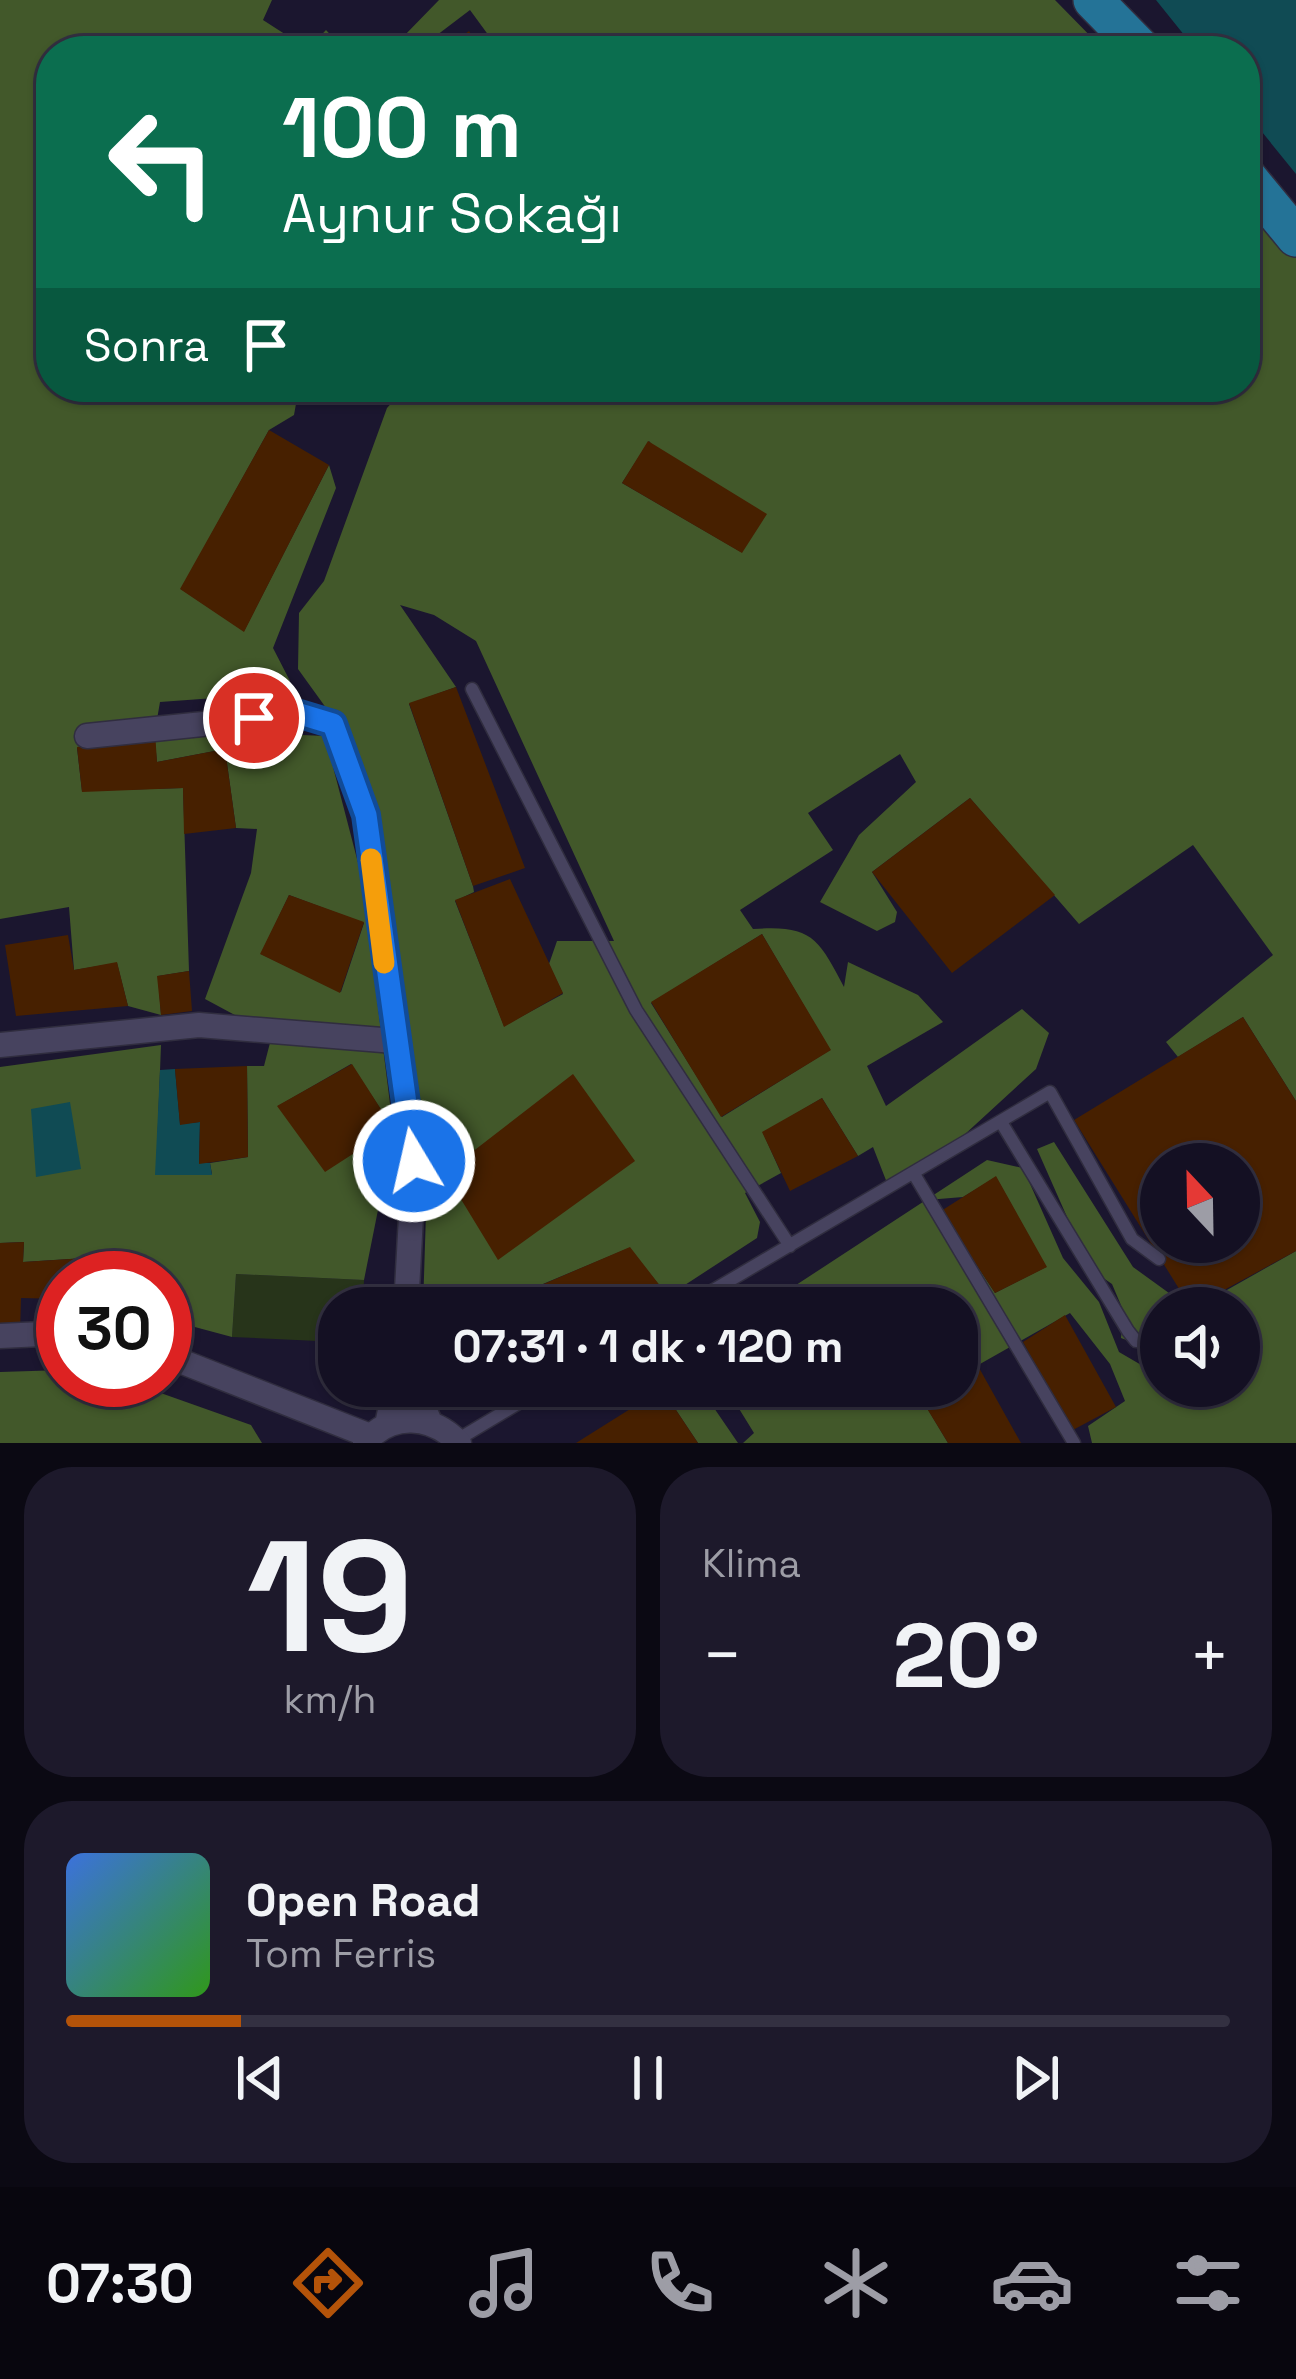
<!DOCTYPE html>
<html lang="tr">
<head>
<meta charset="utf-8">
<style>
	:root { --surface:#141023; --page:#1d192b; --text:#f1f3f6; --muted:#9d9da6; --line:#333041; --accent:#b45309 }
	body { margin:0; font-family:"Space Grotesk",sans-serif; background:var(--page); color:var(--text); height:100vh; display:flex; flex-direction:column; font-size:45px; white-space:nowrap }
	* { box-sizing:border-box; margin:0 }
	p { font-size:39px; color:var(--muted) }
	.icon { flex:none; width:66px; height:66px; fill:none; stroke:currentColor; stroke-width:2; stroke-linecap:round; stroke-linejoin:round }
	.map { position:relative; height:1443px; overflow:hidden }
	.sheet { display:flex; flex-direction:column; gap:24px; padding:24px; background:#0b0913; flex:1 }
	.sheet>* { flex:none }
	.banner { position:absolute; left:36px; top:36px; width:1224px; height:366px; border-radius:48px; box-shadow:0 3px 9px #0004,0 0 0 3px var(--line); background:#0b6e4f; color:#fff; overflow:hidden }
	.needle { width:78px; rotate:338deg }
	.fabs { position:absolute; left:1140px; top:1143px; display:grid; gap:24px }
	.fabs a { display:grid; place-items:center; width:120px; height:120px; border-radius:50%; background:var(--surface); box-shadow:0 3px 9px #0004,0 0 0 3px var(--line); font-size:60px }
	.speed { position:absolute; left:36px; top:1251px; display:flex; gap:24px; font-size:60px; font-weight:700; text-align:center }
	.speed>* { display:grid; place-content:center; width:156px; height:156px; border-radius:50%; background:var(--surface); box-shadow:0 3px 9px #0004,0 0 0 3px var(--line); line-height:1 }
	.speed .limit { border:18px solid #d22; background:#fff; color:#111 }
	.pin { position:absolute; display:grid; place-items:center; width:102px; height:102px; color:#fff; margin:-51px; border:6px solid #fff; border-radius:50%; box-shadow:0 3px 12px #0007 }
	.me { position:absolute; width:132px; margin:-66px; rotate:351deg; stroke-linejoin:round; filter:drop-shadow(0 0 9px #0008) }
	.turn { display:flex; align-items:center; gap:42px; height:252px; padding:0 48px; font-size:54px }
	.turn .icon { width:156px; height:156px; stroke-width:2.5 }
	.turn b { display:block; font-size:84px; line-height:102px }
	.then { display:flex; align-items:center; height:114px; padding:0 48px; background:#0003; gap:24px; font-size:45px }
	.big { font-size:90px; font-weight:800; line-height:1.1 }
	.sheet .tile { flex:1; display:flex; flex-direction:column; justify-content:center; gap:18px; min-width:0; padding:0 42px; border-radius:48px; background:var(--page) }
	.sheet .dial { align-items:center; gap:0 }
	.dial b { font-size:156px; line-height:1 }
	.song { display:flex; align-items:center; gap:36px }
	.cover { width:144px; height:144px; border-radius:18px; background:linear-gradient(135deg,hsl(220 70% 55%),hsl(110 70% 35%)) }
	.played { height:12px; border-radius:6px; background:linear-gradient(90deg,var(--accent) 15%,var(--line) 15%) }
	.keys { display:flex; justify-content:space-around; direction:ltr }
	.heat { display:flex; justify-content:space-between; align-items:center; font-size:66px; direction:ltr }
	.sheet .tiles { flex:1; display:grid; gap:24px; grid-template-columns:1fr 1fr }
	.tile:last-child { grid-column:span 2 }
	.trip { position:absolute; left:318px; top:1287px; width:660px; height:120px; border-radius:48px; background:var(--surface); box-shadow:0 3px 9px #0004,0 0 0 3px var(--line); font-weight:800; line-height:120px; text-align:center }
	.tabs { display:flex; height:192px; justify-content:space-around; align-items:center; background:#08060e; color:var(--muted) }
	.tabs .icon { width:84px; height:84px }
	.tabs .selected { color:var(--accent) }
	.tabs b { font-size:54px; color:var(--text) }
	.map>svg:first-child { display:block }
</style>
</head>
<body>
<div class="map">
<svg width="1296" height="1443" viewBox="0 0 1296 1443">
	<rect width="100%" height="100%" fill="#1b162f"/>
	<!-- green -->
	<path fill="#27341a" d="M236,1274L364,1280L363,1308H339V1342L232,1337Z"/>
	<!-- forest -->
	<path fill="#42582a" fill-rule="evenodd" d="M0,0H272L263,20L308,49L326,30L340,45L358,51H51V387H299L294,415L269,430L181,589L244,631L329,465L336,488L273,648L290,681L271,694L160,702L155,731L306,716L302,735L325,736L362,878L393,1128L351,1064L278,1106L353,1154L388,1160L364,1280L236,1274L232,1337L165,1319V1278H86L85,1258L23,1262L24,1242L0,1243V1067L161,1045L156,1175L212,1174L210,1163L248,1157L247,1066H264L272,1035L205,999L251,873L257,829L236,828L225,749L157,762L154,732L77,748L82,791L183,788L189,971L158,976L161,1015L128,1006L117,963L74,970L69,907L0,919ZM289,895L364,923L341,992L261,954Z
		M439,0H1055L1105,51H500L470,10L416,51L403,37Z
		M1245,196L1296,252V1101L1243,1017L1178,1057L1166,1042L1273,955L1193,845L1079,924L970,798L872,872L897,912L895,922L877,931L820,902L859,835L916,782L900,754L808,813L833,850L740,910L753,929C811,925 818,937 844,987L848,962L918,995L943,1022L867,1066L886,1106L1022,1009L1049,1033L1036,1069L951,1147L889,1188L873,1147L858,1156L822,1098L763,1133L781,1173L745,1193L760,1222L757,1238L668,1296L629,1248L519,1294L520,1308H423L427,1181L421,1104L365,792L329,712L298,669L299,613L324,581L387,408L406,387H1245ZM649,441L741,552L622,483ZM400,605L434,615L476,641L614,941H557L549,964L563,994L504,1026L455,901L474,892L473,886L409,704L456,687ZM762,934L830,1050L722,1117L651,1003Z
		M1054,1142L1133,1267L1180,1301L1179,1308H1161V1344L1150,1349L1121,1338L1123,1310L1112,1284L1090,1269L1037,1149Z
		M987,1160L1023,1168L1063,1258L1099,1302L1119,1352L1143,1366L1161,1363V1386H1239V1308H1195L1296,1251V1443H1092L1088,1426L1125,1401L1110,1364L1070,1313L957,1377V1308H761ZM996,1177L1046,1267L995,1293L941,1211L927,1200L963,1197Z
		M63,1370V1380H124L251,1425L262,1443H0V1372Z
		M660,1386H699L738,1443H698Z
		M725,1386H941L921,1398L948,1443H743L754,1433Z"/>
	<!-- water -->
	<path fill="#104b54" d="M1156,0H1296V174L1245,111V51H1197Z
		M175,1069L180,1124L200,1122L199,1163H210L212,1175H155L160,1070Z
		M70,1102L81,1169L36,1177L31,1109Z"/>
	<!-- building -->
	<path fill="#472000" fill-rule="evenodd" d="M469,31L482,51H442Z
		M269,430L329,465L244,632L180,589Z
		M648,441L767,514L742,553L622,483Z
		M456,687L525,868L473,886L409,703Z
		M155,732L157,762L225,749L236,828L184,834L183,788L82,792L77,747Z
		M970,798L1055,895L952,973L872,872Z
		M510,879L563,993L504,1027L455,900Z
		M289,895L364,922L340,993L260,954Z
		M762,934L831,1050L721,1117L651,1002Z
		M68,935L74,970L117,962L128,1006L16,1016L5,945Z
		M189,971L192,1011L161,1015L157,976Z
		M1243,1017L1296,1101V1251L1191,1308L1074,1120ZM1161,1164H1239V1242H1161Z
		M352,1064L393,1128L325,1172L277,1106Z
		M247,1066L248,1157L199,1164L200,1122L180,1125L175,1069Z
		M573,1074L635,1161L498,1260L445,1173Z
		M822,1098L858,1156L790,1191L762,1132Z
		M996,1176L1047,1267L995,1293L941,1211Z
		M24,1242L23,1262L86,1258V1278H63V1299L21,1298L20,1333L0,1334V1243Z
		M630,1247L668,1296L646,1308H520L518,1295Z
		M1065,1315L1116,1407L1071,1431L1023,1342Z
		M978,1366L1021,1443H948L920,1397L941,1386H957V1377Z
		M662,1389L698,1443H576Z"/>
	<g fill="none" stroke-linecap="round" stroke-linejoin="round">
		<!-- service casing -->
		<g stroke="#302d3f" stroke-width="15">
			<path id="service" d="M472,689L636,1010L790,1246
				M1001,1122L1128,1331L1136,1341L1161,1342
				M914,1174L1074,1443
				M683,1308L1050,1092L1132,1239L1159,1259
				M457,1440L547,1386"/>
		</g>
		<!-- minor casing -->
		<g stroke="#302d3f" stroke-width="27">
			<path id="minor" d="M87,736L300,714L333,723L366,815L414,1161L406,1308
				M0,1045L199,1025L394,1041
				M0,1336L63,1333
				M165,1355L370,1436
				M414,1386L430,1422
				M387,1425L395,1386
				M365,1443C391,1411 432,1415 459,1443"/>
		</g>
		<!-- primary casing -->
		<g stroke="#302d3f" stroke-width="42">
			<path id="primary" d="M1093,0L1143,51
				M1245,175L1296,237"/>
		</g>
		<!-- service -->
		<use href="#service" stroke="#47435f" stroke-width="12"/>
		<!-- minor -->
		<use href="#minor" stroke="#47435f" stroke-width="24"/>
		<!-- primary -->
		<use href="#primary" stroke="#247397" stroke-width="39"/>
	</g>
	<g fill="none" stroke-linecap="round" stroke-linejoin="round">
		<!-- route casing -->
		<g stroke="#114b97" stroke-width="30">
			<path id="route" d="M254,718L300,714L333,724L366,815L414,1161"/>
		</g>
		<!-- route -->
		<use href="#route" stroke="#1a73e8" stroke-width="21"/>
		<!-- slow -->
		<path stroke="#f59e0b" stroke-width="21" d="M371,859L384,963"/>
	</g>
</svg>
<div class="fabs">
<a><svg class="needle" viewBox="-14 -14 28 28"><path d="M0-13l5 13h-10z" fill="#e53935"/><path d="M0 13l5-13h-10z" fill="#9d9da6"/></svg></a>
<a><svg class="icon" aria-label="sound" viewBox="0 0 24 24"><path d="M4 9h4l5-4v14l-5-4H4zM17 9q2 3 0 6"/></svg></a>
</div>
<div class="speed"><div class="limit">30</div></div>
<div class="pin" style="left:254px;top:718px;background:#d93025"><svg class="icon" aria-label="arrive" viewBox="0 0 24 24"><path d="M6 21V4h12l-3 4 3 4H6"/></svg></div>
<svg class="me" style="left:414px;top:1161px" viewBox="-20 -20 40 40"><circle r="17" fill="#1a73e8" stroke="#fff" stroke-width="3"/><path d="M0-11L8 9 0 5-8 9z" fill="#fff"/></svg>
<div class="trip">07:31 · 1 dk · 120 m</div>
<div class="banner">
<div class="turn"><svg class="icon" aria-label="left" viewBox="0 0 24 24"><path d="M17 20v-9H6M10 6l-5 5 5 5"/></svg><div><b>100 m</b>Aynur Sokağı</div></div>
<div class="then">Sonra<svg class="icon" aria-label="arrive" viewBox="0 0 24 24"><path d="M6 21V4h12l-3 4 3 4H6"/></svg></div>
</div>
</div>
<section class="sheet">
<div class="tiles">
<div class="tile dial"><b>19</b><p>km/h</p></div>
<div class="tile"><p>Klima</p>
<div class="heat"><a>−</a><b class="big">20°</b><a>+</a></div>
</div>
<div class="tile">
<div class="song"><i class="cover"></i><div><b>Open Road</b><p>Tom Ferris</p></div></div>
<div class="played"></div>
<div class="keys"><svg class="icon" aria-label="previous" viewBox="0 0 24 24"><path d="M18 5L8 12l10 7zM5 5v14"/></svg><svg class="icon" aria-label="pause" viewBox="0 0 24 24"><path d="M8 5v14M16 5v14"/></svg><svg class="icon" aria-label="next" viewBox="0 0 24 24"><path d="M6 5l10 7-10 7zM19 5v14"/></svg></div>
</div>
</div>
</section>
<nav class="tabs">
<b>07:30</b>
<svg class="icon selected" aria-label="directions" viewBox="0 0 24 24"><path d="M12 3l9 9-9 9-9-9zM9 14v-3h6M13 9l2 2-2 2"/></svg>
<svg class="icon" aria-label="music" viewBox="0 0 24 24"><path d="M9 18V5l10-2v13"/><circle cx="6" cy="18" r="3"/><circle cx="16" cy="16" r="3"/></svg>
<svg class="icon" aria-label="phone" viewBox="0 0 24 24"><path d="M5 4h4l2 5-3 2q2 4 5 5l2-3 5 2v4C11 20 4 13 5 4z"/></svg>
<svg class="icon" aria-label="climate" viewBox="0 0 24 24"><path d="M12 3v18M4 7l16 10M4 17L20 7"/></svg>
<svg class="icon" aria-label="car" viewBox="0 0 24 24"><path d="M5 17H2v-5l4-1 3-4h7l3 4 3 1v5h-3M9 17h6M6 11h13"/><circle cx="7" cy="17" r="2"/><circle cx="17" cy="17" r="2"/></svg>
<svg class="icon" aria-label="filters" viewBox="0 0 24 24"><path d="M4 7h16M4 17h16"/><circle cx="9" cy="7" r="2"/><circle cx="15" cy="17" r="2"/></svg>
</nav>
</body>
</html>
